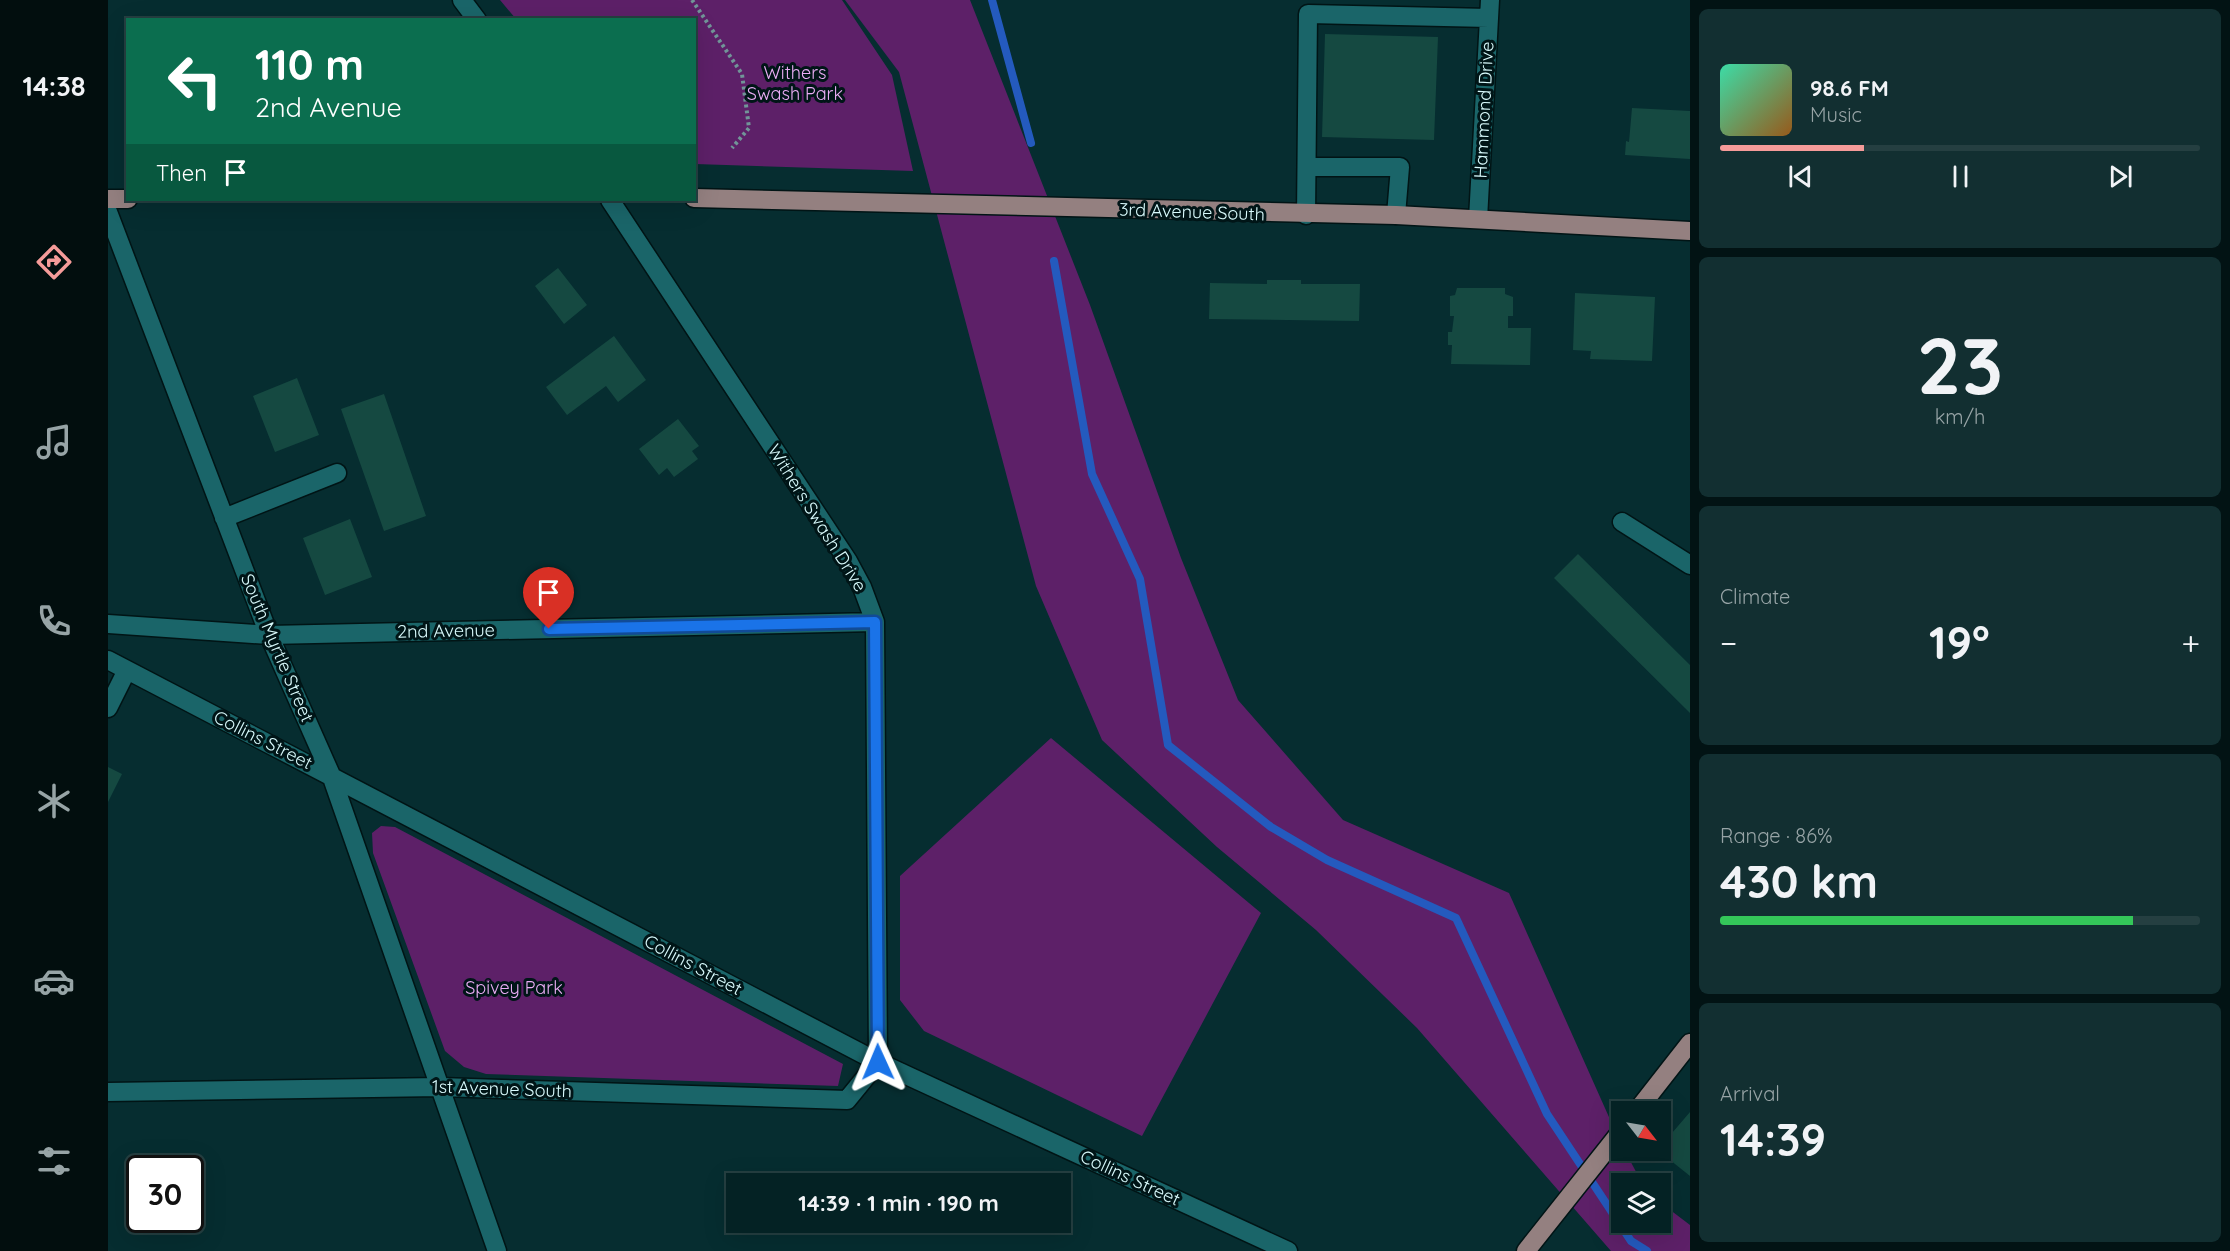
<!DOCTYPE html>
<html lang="en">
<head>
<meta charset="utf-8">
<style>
	:root { --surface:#042224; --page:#122f31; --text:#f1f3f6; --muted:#97a4a6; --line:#253f41; --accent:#f59b99 }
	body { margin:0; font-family:Quicksand,sans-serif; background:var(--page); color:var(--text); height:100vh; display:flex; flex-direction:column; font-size:22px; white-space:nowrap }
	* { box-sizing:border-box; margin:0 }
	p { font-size:20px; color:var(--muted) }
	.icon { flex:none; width:33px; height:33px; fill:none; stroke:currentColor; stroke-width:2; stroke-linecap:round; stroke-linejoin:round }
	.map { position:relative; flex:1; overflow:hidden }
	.side { display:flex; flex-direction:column; gap:9px; padding:9px; background:#021314; width:540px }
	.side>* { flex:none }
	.top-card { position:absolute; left:18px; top:18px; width:570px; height:183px; border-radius:0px; box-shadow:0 6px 24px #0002,0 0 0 2px var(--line); background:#0b6e4f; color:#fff; overflow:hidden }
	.needle { width:39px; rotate:121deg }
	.buttons { position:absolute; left:1503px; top:1101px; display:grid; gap:12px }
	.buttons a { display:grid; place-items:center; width:60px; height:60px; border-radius:0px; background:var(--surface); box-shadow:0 6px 24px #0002,0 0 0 2px var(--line); font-size:30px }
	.speed { position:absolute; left:18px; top:1155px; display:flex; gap:12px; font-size:30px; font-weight:700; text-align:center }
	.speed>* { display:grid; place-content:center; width:78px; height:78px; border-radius:50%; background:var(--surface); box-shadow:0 6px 24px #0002,0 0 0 2px var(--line); line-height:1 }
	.speed .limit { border:3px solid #111; border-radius:9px; background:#fff; color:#111 }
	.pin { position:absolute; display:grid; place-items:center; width:51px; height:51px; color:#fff; margin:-62px -26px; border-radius:50% 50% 50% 0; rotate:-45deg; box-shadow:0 0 6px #0007 }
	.pin .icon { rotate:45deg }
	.me { position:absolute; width:66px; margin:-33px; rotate:359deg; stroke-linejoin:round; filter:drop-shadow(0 0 4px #0008) }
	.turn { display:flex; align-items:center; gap:21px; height:126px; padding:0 30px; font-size:27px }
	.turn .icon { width:78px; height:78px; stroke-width:2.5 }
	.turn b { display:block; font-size:42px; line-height:51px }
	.then { display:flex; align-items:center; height:57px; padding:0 30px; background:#0003; gap:12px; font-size:22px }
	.big { font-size:45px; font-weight:700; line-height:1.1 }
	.side .tile { flex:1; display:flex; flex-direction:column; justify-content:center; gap:9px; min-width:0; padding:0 21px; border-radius:9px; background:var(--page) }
	.side .dial { align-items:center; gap:0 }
	.dial b { font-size:78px; line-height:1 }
	.song { display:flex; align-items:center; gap:18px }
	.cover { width:72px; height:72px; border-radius:9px; background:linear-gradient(135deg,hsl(160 70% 55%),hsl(30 70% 35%)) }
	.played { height:6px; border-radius:3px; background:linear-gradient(90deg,var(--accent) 30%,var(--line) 30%) }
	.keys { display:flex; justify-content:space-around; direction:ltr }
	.heat { display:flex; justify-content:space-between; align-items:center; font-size:33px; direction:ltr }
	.charge { height:9px; border-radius:4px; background:linear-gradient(90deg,#34c759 86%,var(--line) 0) }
	.trip { position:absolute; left:618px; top:1173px; width:345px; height:60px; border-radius:0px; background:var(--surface); box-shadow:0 6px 24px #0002,0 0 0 2px var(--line); font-weight:700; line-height:60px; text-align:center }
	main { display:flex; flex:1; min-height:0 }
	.tabs { display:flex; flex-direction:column; width:108px; justify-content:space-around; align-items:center; background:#020e0e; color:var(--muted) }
	.tabs .icon { width:42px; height:42px }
	.tabs .on { color:var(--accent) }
	.tabs b { font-size:27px; color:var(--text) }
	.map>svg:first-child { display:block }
</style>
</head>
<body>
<main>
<nav class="tabs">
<b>14:38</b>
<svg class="icon on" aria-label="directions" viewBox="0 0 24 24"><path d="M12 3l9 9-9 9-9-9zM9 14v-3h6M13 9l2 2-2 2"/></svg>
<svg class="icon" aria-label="music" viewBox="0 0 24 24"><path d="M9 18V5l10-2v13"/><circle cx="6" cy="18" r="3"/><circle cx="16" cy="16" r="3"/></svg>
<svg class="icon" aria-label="phone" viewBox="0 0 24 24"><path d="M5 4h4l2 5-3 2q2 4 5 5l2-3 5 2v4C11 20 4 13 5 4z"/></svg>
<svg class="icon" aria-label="climate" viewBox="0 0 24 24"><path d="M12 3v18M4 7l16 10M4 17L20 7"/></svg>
<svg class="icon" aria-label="car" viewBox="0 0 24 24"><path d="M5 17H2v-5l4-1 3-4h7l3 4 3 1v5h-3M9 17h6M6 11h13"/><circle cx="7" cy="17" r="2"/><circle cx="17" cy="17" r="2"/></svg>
<svg class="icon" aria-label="filters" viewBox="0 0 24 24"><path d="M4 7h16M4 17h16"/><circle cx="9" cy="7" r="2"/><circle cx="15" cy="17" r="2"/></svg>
</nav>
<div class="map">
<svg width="1582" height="1251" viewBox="0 0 1582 1251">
	<rect width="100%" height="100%" fill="#062d30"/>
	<!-- green -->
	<path fill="#5d2068" d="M392,0H734L784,75L805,171L587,164L586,20L408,19Z
		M737,0H862L982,305L1073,558L1130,700L1235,820L1401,893L1513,1144L1514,1150L1517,1151L1534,1183L1514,1184V1222H1552L1553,1203L1582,1225V1251H1503L1309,1028L1208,930L1109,847L994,740L928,586L791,72Z
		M943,738L1153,913L1034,1136L816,1031L792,1000V876Z
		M273,826L287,827L735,1064L730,1086L378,1074L356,1067L337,1051L265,853L264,833Z"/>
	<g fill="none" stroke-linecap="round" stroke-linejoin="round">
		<!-- stream -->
		<path stroke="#245abe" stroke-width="8" d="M884,0L923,143
			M946,261L984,474L1032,579L1060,745L1163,827L1219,860L1348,918L1439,1114L1523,1241L1539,1251"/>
	</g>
	<!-- building -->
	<path fill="#154941" d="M1217,34L1330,37L1326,140L1214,137Z
		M1524,108L1582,111V159L1517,155L1518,141L1521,142Z
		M450,268L479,305L456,324L427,286Z
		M1159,280H1193V284H1252L1251,321L1101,319L1102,283L1159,284Z
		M1349,288H1397V294L1405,297V316H1400V328H1423L1422,365L1343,364L1344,345H1340V332H1344L1346,316H1342V296L1347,295Z
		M1467,293L1547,297L1544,361L1482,359L1483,351L1465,350Z
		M506,336L538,380L510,402L498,386L459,415L438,387Z
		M189,378L211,435L167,452L145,396Z
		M276,394L318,516L276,531L233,409Z
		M570,419L591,446L584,451L590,459L566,477L559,468L551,475L531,449Z
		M242,519L264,577L217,595L195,538Z
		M1470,554L1582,665V713L1446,578Z
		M0,767L14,774L0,802Z
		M1582,1112V1176L1552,1152V1147Z"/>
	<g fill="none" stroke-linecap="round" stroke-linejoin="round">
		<!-- minor casing -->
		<g stroke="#011415" stroke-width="21">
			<path id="minor" d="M354,0L369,20
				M1199,167H1292L1288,215
				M0,212L161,635L223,775L389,1251
				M1198,215L1200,14L1381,18
				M1370,219L1382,0
				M116,518L229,473
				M1514,522L1582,565
				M0,624L161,635L767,622
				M0,660L770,1062L1180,1251
				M0,708L19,670
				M0,1092L332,1087L739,1100L770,1062L767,622L754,587L740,561L502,200"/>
		</g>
		<!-- major casing -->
		<g stroke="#011415" stroke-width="21">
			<path id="major" d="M586,198L1288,215L1582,231
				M0,199H20
				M1528,1112L1582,1043
				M1418,1251L1514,1130"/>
		</g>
		<!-- path -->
		<path stroke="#719598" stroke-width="4" stroke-dasharray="3 3" stroke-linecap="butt" d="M584,0L634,74L641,128L624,148"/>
		<!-- minor -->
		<use href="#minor" stroke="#1a6569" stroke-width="18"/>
		<!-- major -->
		<use href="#major" stroke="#948080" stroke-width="18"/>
	</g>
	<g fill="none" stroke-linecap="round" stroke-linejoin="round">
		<!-- route casing -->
		<g stroke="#114b97" stroke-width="15">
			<path id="route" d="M441,629L767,622L770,1062"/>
		</g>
		<!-- route -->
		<use href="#route" stroke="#1a73e8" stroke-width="10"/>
	</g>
	<g text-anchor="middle" stroke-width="6" stroke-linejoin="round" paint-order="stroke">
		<!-- park labels -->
		<g font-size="18" fill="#ebadf6" stroke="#001517">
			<text x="687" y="79">Withers<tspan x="687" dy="21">Swash Park</tspan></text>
			<text x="406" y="994">Spivey Park</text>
		</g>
		<!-- street labels -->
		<g font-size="18" fill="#d9fbfd" stroke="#001517">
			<text transform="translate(1376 110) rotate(-87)" y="6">Hammond Drive</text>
			<text transform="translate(1084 212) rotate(2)" y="6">3rd Avenue South</text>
			<text transform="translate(709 518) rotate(58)" y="6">Withers Swash Drive</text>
			<text transform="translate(338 631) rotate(-1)" y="6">2nd Avenue</text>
			<text transform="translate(169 648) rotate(67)" y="6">South Myrtle Street</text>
			<text transform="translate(155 740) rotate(27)" y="6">Collins Street</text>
			<text transform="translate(585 965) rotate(28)" y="6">Collins Street</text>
			<text transform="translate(394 1089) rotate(2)" y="6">1st Avenue South</text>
			<text transform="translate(1022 1178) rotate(25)" y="6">Collins Street</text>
		</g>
	</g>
</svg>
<div class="buttons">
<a><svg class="needle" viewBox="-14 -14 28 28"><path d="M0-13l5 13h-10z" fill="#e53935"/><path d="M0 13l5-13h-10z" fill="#97a4a6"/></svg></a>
<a><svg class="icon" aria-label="layers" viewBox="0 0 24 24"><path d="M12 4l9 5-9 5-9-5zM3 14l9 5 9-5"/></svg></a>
</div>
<div class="speed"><div class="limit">30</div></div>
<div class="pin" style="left:441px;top:629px;background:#d93025"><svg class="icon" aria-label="arrive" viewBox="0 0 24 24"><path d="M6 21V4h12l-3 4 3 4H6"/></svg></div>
<svg class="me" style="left:770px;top:1062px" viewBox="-20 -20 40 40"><path d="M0-17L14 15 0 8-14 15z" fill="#1a73e8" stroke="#fff" stroke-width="4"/></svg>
<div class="trip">14:39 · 1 min · 190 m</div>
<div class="top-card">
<div class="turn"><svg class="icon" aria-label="left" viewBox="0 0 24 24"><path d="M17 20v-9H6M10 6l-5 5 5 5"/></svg><div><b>110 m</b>2nd Avenue</div></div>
<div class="then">Then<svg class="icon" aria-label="arrive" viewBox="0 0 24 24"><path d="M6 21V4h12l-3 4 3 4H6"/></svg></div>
</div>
</div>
<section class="side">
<div class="tile">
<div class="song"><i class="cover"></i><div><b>98.6 FM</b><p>Music</p></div></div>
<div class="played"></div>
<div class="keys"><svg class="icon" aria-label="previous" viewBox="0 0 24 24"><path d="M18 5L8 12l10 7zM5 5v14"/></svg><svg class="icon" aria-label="pause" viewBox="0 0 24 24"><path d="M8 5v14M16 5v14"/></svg><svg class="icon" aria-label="next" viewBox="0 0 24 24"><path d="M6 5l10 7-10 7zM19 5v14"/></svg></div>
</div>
<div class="tile dial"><b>23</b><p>km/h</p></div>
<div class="tile"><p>Climate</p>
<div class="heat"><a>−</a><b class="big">19°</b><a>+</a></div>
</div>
<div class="tile"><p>Range · 86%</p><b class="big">430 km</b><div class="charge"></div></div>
<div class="tile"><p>Arrival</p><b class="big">14:39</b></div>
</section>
</main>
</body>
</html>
